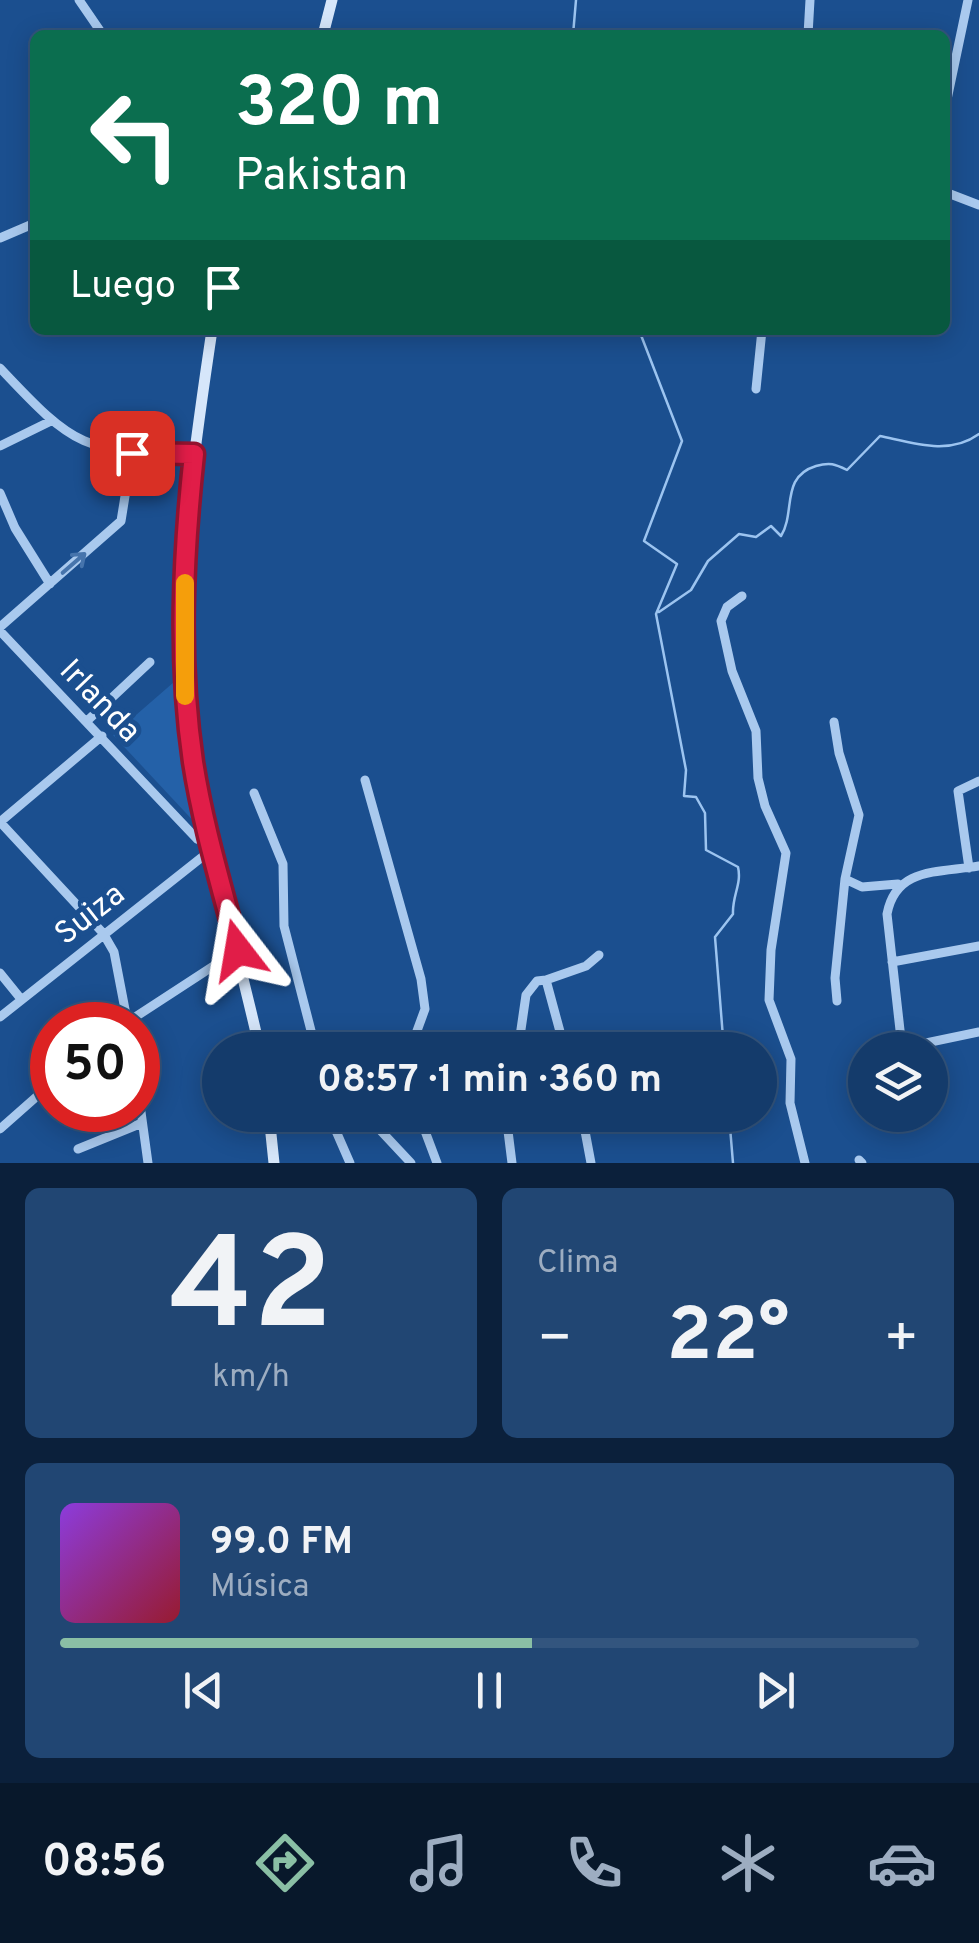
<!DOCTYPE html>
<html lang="es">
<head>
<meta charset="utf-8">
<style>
	:root { --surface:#143b6b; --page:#214673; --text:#f1f3f6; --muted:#9dadc1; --line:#33557e; --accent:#8abfa5 }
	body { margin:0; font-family:Overpass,sans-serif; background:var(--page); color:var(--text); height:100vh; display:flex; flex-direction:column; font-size:38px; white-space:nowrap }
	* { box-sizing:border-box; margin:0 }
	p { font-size:32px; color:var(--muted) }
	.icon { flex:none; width:55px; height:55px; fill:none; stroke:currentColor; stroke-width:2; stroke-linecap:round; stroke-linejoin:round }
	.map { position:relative; height:1163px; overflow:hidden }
	.drawer { display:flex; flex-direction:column; gap:25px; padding:25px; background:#0b203b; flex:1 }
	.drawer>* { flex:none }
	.hud { position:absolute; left:30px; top:30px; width:920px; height:305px; border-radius:15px; box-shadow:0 5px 25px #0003,0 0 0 2px var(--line); background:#0b6e4f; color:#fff; overflow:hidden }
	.fabs { position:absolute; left:848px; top:1032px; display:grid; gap:20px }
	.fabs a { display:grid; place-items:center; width:100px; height:100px; border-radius:50%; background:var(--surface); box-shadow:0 5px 25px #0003,0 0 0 2px var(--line); font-size:50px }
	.speed { position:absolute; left:30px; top:1002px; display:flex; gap:20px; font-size:50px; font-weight:700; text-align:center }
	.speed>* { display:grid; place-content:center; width:130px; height:130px; border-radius:50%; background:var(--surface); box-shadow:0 5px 25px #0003,0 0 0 2px var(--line); line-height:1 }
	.speed .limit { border:15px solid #d22; background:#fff; color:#111 }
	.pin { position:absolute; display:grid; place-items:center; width:85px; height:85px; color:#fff; margin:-42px; border-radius:20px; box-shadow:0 5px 15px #0006 }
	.me { position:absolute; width:110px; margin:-55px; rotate:346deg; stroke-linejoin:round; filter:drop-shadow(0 0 8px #0008) }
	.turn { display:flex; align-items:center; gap:35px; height:210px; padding:0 40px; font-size:45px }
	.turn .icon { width:130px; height:130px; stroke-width:2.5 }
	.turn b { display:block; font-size:70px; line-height:85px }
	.then { display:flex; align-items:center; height:95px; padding:0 40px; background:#0003; gap:20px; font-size:38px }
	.big { font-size:75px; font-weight:700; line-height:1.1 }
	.drawer .tile { flex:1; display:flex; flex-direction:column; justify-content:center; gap:15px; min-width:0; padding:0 35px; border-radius:15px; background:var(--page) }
	.drawer .dial { align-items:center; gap:0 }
	.dial b { font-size:130px; line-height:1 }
	.song { display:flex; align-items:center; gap:30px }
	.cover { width:120px; height:120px; border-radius:15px; background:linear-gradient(135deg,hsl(270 70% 55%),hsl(350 70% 35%)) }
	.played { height:10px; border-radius:5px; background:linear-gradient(90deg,var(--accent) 55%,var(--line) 55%) }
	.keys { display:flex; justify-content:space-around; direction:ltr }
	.heat { display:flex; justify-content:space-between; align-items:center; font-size:55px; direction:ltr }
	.drawer .tiles { flex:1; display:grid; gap:25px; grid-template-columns:1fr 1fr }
	.tile:last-child { grid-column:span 2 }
	.trip { position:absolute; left:202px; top:1032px; width:575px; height:100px; border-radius:50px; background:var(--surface); box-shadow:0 5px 25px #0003,0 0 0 2px var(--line); font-weight:700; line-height:100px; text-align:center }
	.menu { display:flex; height:160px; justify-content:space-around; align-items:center; background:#08182b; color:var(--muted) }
	.menu .icon { width:70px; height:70px }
	.menu .selected { color:var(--accent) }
	.menu b { font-size:45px; color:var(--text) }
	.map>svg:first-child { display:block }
</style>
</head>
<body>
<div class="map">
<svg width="979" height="1163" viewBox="0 0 979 1163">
	<rect width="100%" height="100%" fill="#1b4f8f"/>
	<!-- green -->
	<path fill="#2461a8" d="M174,682L199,827L113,735Z"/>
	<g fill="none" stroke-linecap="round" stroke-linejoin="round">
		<!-- stream -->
		<path stroke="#9cc4f0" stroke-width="2.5" d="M573,35L576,0
			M639,330L682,441L644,541L677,564L656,614L686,770L684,796L696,797L705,813L706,850L738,867C742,884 732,896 733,914L715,937L724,1050
			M659,612L691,590L708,561L739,534L756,537L771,526L781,536C796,512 780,477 816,466C830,462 835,464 847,470L880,436C913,443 949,456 979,434
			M729,1115L733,1163"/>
		<!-- street -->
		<path stroke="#a9c9ee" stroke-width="9" d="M79,0L103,35
			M808,35L810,0
			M945,109L968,0
			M945,192L979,205
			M0,238L35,223
			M0,368C76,449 83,452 194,454
			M756,389L762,330
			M0,446L51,421
			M0,493L15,528L50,584
			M742,596L727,607L721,621L732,671L756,731L758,778L765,806L786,853L771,950L769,1000L791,1059L790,1103L805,1163
			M0,627L121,521L132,453
			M0,631L197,839L210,844
			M87,721L150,662
			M834,722L839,753L859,815L845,879L862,887L898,884
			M365,780L421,979L425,1009L410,1050
			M254,793L283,864L284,926L316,1050
			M0,822L103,933L114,952L128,1025
			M0,822L102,736
			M979,866C938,873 896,867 887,914L902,1048L979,1032
			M969,868L958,791L979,781
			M892,962L979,946
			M0,973L21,999
			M546,980L586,966L599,955
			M837,1001L835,978L845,879
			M0,1017L211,850
			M126,1023L238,950
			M518,1050L526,995L537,981L546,980L565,1050
			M138,1090L148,1163
			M329,1115L350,1163
			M366,1115L411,1163
			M419,1115L437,1163
			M506,1115L512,1163
			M582,1115L591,1163
			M0,1129L52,1083
			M78,1149L142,1123
			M859,1160L862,1163"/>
		<!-- secondary -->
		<path stroke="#d6e6fa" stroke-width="11" d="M323,35L332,0
			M212,330C194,452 174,577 186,701C198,819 234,934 260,1050
			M269,1115L274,1163"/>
	</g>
	<!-- one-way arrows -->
	<defs><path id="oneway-shaft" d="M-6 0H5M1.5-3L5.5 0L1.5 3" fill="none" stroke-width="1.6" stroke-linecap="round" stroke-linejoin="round" transform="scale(2.5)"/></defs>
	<use stroke="#4674ac" href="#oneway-shaft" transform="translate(74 563) rotate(-41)"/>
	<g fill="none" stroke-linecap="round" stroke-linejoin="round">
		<!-- route casing -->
		<g stroke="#92132f" stroke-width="25">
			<path id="route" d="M132,453L194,454C183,556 178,660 193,762C203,826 222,888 238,950"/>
		</g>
		<!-- route -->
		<use href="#route" stroke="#e11d48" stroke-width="18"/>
		<!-- slow -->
		<path stroke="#f59e0b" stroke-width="18" d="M185,583V696"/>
	</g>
	<g text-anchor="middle" stroke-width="10" stroke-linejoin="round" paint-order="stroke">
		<!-- street labels -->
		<g font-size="32" fill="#fff" stroke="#1b4f8f">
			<text transform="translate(101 700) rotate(46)" y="11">Irlanda</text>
			<text transform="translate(89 913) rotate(-38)" y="11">Suiza</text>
		</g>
	</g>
</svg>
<div class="fabs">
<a><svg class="icon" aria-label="layers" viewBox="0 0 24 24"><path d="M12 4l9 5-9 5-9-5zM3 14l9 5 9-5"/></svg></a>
</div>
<div class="speed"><div class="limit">50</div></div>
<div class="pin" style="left:132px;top:453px;background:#d93025"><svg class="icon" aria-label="arrive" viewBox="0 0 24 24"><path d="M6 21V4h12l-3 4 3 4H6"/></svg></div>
<svg class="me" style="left:238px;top:950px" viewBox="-20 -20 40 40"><path d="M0-17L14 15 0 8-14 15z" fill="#e11d48" stroke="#fff" stroke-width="4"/></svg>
<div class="trip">08:57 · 1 min · 360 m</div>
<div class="hud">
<div class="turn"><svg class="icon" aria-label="left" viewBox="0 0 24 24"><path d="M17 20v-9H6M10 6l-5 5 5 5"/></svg><div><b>320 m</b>Pakistan</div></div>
<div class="then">Luego<svg class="icon" aria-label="arrive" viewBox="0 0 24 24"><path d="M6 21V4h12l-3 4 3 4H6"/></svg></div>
</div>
</div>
<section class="drawer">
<div class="tiles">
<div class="tile dial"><b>42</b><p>km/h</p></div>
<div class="tile"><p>Clima</p>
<div class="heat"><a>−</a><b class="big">22°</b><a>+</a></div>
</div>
<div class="tile">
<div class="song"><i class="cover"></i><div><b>99.0 FM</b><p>Música</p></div></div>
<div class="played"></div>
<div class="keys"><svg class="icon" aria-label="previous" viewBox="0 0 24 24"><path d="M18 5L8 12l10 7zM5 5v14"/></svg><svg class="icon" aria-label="pause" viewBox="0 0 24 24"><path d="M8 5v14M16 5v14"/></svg><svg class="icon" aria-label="next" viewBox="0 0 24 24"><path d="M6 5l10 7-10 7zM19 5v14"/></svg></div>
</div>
</div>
</section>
<nav class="menu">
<b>08:56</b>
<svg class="icon selected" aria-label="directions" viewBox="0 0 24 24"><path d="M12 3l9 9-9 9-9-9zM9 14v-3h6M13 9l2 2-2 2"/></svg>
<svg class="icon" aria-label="music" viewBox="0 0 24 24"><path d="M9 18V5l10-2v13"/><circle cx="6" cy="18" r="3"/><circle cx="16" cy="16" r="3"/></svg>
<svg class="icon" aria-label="phone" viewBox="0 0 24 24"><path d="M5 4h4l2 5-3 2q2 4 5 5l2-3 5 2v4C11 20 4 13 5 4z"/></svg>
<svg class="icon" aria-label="climate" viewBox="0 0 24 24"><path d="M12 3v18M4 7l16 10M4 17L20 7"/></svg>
<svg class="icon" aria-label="car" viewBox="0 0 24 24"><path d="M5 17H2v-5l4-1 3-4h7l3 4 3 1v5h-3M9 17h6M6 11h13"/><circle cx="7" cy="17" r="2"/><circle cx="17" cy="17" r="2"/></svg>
</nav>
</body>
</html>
